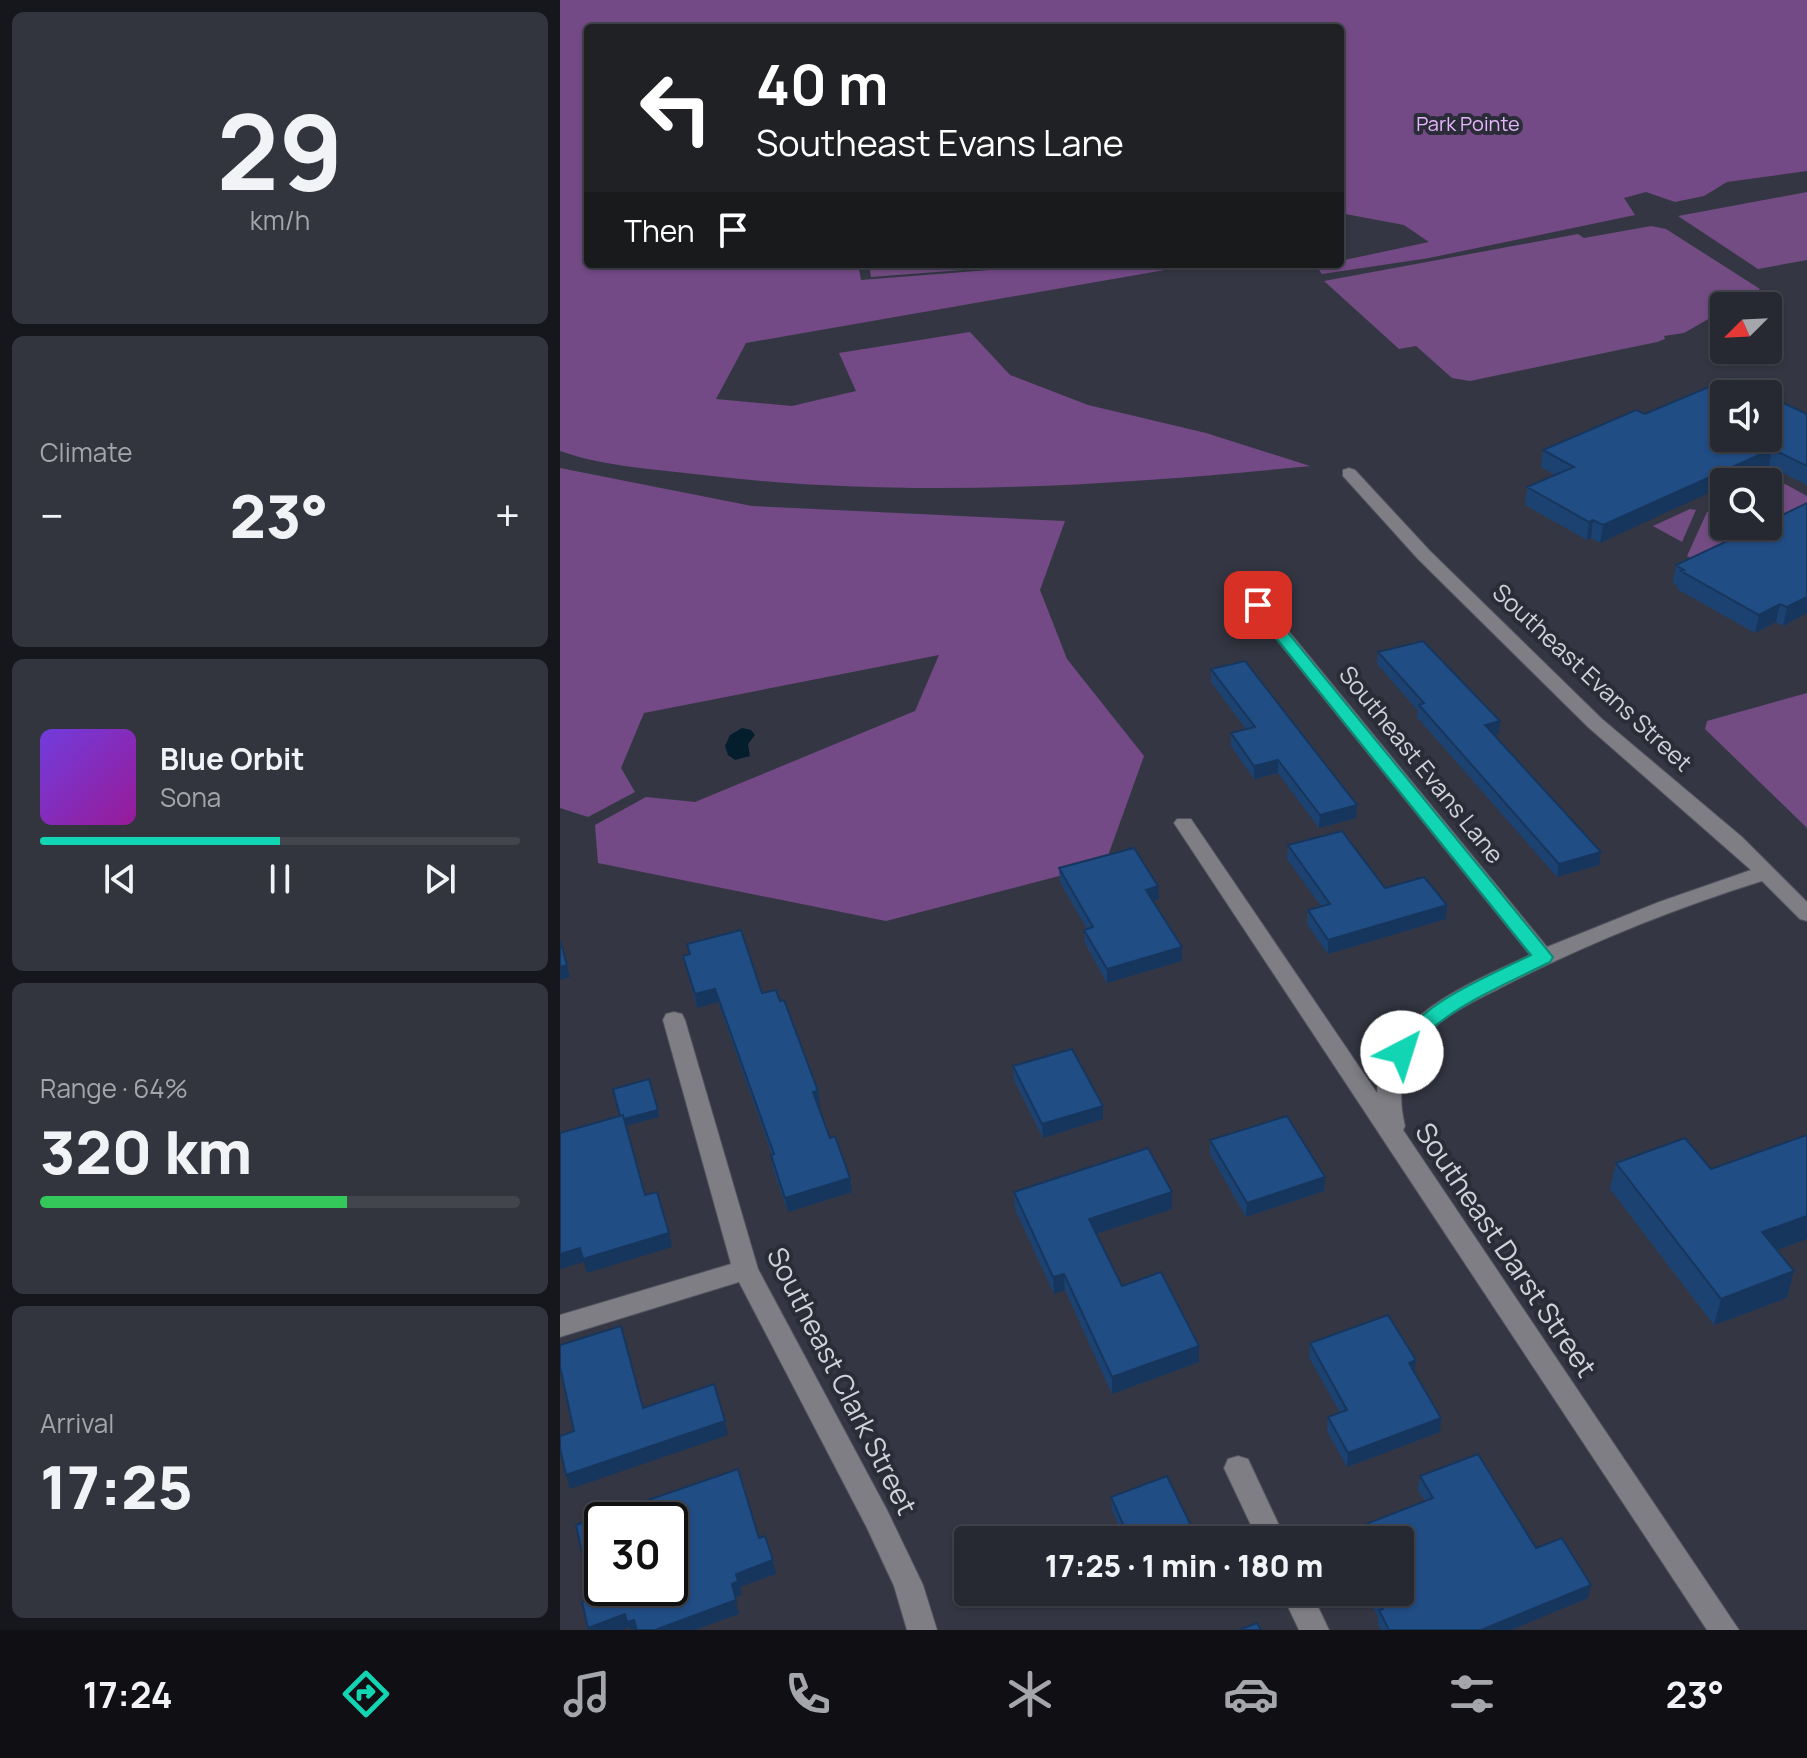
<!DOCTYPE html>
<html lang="en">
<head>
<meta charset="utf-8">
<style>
	:root { --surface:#272932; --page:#33353e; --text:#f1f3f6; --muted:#a4a6ac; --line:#43454d; --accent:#12d5b4 }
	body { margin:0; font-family:Manrope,sans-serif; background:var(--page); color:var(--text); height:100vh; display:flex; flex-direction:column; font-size:30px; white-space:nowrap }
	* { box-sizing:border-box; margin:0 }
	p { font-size:26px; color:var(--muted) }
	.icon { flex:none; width:44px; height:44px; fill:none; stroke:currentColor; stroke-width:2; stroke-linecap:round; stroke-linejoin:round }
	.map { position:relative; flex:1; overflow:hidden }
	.drawer { display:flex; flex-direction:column; gap:12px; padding:12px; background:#15171c; width:560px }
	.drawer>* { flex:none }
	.banner { position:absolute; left:24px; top:24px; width:760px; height:244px; border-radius:8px; box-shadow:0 2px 6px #0004,0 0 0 2px var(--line); background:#202124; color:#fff; overflow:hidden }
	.needle { width:52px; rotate:246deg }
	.tools { position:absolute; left:1150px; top:292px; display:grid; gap:16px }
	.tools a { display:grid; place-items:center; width:72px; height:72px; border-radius:8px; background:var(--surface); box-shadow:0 2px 6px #0004,0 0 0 2px var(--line); font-size:40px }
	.speed { position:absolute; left:24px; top:1502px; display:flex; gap:16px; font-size:40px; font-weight:700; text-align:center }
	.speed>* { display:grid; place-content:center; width:104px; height:104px; border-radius:50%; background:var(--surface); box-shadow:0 2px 6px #0004,0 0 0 2px var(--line); line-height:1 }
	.speed .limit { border:4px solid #111; border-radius:12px; background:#fff; color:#111 }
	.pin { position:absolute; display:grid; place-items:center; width:68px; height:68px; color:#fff; margin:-34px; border-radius:16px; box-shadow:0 4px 12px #0006 }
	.me { position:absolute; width:88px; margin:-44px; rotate:40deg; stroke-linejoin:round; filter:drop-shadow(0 0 6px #0008) }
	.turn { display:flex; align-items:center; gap:28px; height:168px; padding:0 40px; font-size:36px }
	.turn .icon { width:104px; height:104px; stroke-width:2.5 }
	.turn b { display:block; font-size:56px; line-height:68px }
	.then { display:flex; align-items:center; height:76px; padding:0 40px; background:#0003; gap:16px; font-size:30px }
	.big { font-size:60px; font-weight:800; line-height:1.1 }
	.drawer .card { flex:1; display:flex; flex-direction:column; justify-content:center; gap:12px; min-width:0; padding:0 28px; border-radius:12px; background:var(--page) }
	.drawer .dial { align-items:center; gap:0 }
	.dial b { font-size:104px; line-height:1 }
	.song { display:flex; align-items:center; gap:24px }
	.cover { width:96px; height:96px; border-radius:12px; background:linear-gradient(135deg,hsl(260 70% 55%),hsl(300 70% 35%)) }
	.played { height:8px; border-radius:4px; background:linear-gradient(90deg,var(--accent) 50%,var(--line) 50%) }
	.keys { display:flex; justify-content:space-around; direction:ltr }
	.heat { display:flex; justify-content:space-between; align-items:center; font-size:44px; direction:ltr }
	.charge { height:12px; border-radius:6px; background:linear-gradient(90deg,#34c759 64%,var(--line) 0) }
	.trip { position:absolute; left:394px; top:1526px; width:460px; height:80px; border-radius:8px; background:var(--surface); box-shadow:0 2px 6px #0004,0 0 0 2px var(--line); font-weight:800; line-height:80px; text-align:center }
	.dock { display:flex; height:128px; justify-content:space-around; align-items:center; background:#101014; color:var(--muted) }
	.dock .icon { width:56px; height:56px }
	.dock .on { color:var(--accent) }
	.dock b { font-size:36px; color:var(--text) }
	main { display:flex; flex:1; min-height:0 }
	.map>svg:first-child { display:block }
</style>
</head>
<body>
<main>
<section class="drawer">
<div class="card dial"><b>29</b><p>km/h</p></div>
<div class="card"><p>Climate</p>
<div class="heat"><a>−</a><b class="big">23°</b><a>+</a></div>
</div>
<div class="card">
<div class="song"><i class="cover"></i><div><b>Blue Orbit</b><p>Sona</p></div></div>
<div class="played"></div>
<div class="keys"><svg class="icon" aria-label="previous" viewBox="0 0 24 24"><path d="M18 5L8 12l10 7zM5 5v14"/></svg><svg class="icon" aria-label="pause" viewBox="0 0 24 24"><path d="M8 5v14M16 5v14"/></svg><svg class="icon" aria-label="next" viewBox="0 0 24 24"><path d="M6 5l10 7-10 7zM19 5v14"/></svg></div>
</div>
<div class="card"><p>Range · 64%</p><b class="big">320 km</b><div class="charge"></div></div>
<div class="card"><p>Arrival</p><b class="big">17:25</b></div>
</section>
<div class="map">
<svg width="1247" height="1630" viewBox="0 0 1247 1630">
	<rect width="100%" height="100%" fill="#343743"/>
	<!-- green -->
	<path fill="#724c82" d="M1247,192V260L1198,269L1118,216Z
		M1091,226L1106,229L1200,289L1171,306H1164V310L1124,333L1104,336L1105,339L1097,342L910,381L892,378L856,346L839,349L764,281L1018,234L1024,238Z
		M309,264H482L311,277Z
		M1225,484L1247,496V507L1208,526V490Z
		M1164,506V526H1207L1134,560L1127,556L1147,512Z
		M1130,509L1136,510L1122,542L1093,526Z
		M1247,693V828L1145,729L1147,721Z"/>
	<!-- forest -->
	<path fill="#744a86" d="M0,0H1247V171L1167,182L1144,196L1115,202L1086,192L1064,198L1075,215L869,258L762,274L756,266L780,264V261L869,242L844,225L780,213V28H28V264H298L301,280L506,264H639L186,343L156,399L232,406L296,391L279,353L410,332L450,375L528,405L646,433L750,466C549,486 344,499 143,475C95,469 46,467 0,451Z
		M0,468L192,506L505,521L480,590L507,659L584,756L545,864L326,921L38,863L35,825L86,797L135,802L355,711L379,655L84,713L61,768L75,792L28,817L0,808Z"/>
	<!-- water -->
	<path fill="#041e2d" d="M182,728L191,730L195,735L188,744L190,756L175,760L168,755L165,746L170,735Z"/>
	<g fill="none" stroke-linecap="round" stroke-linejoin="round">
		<!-- minor casing -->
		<g stroke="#50535e" stroke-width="2">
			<path id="minor" d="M789,468L795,470L870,551L1042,719L1182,837L1247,902V921L1240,919L1202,881C1113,909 1026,944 942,987C913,1002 878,1017 858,1045C840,1069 838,1098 845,1126L843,1130L1179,1630H1147L614,823L617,819H631L817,1093C823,1015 909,984 970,955L692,609L689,605L692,601H704L987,947L1099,902L1191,870L1028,727L858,559L783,476V470Z
				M114,1012L122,1014L125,1020L198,1269L327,1510L363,1585L377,1630H347L334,1586L307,1528L179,1282L0,1337V1315L171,1264L103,1020L106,1014Z
				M678,1456L688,1459L726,1540H698L664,1468L668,1459Z
				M721,1592H751L769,1630H739Z"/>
		</g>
		<!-- minor -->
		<use href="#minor" fill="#7f7e84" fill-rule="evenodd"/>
	</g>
	<!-- wall -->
	<path fill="#1c4272" d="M1085,414H1247V485L1209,466L1174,482H1164L1040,543L1031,538L1027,540L965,505L967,487L995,475L981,467L983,450Z
		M1116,565L1247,613L1223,626L1216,622L1195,633L1117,589L1118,586L1113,583Z
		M818,652L939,734L934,735L1039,865L997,877L857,717L858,711L817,664Z
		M651,669L796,818L759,828L718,773L694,779L671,746V733L686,729L651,682Z
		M728,845L825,888L886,919L768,954L747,924L748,910L761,906L727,859Z
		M499,868L599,899L593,901L622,961L547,983L525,943L524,930L527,929L500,882Z
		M127,944L202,993L258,1091L260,1105H258L270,1138L290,1178L292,1192L228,1212L213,1169L211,1155H212L158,1002L137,1008L123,956L129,954Z
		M453,1066L543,1119L483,1138L454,1080Z
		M1247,1135V1239L1217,1250L1234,1271L1227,1298L1154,1325L1050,1189L1056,1163L1151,1169Z
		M650,1140L765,1177L764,1191L686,1217L650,1154Z
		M454,1192H612V1209L536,1234L562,1286L639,1346V1362L552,1394L505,1290L494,1294L455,1209Z
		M750,1343L854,1372L880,1432L787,1467L767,1431L768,1417L780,1413L749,1357Z
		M860,1476L976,1548L1028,1598L951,1630H821L818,1624V1617L805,1592H840V1540H782L783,1533L865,1501L858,1490Z
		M551,1497L638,1540H565L552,1510Z"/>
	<!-- shaded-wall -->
	<path fill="#17365d" d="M1212,449L1209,466L1174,482H1164V486L1040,543L1043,525Z
		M1033,520L1031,538L1027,540L1029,522Z
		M1247,597V613L1223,626L1227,607Z
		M1220,604L1216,622L1195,633L1199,615Z
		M940,721L939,734L923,738L925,725Z
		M718,760V773L694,779V766Z
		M797,805L796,818L759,828L760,815Z
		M1041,852L1039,865L997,877L999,864Z
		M598,886L599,899L586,903V890Z
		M887,905L886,919L768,954V940Z
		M622,947V961L547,983V969Z
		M7,965L10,977L0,980V967Z
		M155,989L158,1002L137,1008L135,994Z
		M258,1091L260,1105L256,1106L253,1092Z
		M543,1106V1119L483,1138L482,1124Z
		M98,1110L99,1117L63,1127L61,1120Z
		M765,1177L764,1191L686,1217L687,1203Z
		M290,1178L292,1192L228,1212L225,1198Z
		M612,1192V1209L530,1236L529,1219Z
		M1247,1216V1239L1195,1258L1202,1232Z
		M109,1233L112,1247L27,1273L24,1262L0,1269V1254L20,1248Z
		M1234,1271L1227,1298L1154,1325L1161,1299Z
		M504,1274L505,1290L494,1294L493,1277Z
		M639,1346V1362L552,1394V1377Z
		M856,1360L854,1374L849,1363Z
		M881,1418L880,1432L787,1467L788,1453Z
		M165,1421L168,1435L10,1489L6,1475Z
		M213,1560L216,1574L180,1587L182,1595L175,1597L172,1584L176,1574Z
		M1031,1585L1028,1598L951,1630H921Z
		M176,1600L179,1614L135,1630H95Z
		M65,1614L74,1620L78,1630H70L69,1627L62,1630H29L28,1628Z"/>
	<!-- building -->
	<path fill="#214d85" stroke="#17365d" stroke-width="2" fill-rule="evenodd" d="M1170,378L1204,394H1164V438H1208V396L1247,414V466L1212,449L1043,525L1033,520L1029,522L967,487L1014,467L983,450L1076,410L1085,414Z
		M1247,503V597L1227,607L1220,604L1199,615L1121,571L1124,570L1116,565L1199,526H1208V522Z
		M863,641L940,721L925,725L1041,852L999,864L859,705L864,703L818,652Z
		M685,661L797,805L760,815L718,760L694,766L671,733L695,727L651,669Z
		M782,831L825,888L864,877L887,905L768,940L748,910L770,904L728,845Z
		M574,848L598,886L586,890L622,947L547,969L524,930L533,927L499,868Z
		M181,930L202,993L216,990L220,1001L224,1000L258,1091L253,1092L270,1138L275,1136L290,1178L225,1198L211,1155L214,1154L155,989L135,994L123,956L130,954L127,944Z
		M0,940L7,965L0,967Z
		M512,1049L543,1106L482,1124L453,1066Z
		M89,1079L98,1110L64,1119L63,1115L60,1116L53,1089Z
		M63,1115L85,1195L97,1192L109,1233L23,1259L20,1248L0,1254V1133Z
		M727,1116L765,1177L687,1203L650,1140Z
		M1247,1135V1216L1202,1232L1234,1271L1161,1299L1056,1163L1125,1138L1151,1169Z
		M588,1148L612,1192L529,1219L562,1286L601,1272L639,1346L552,1377L504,1274L493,1277L454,1192Z
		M828,1315L856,1360L849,1363L881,1418L788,1453L768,1417L787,1410L750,1343Z
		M61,1326L83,1408L154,1384L165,1421L6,1475L0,1448V1436L14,1431L0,1367V1345Z
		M918,1454L976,1548L1002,1538L1031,1585L921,1630H829L819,1610L823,1609L814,1592H840V1540H786L783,1533L873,1498L860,1476Z
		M178,1469L199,1538L205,1536L213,1560L176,1574L178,1581L172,1584L176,1600L95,1630H77L74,1620L67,1622L65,1614L28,1628L22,1602L32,1598L16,1525ZM42,1520H110V1588H42Z
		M607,1476L638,1540H570L551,1497Z
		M697,1623L701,1630H679Z"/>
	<!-- route -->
	<path fill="#12d5b4" stroke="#0c8a75" stroke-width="2" d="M698,600L703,602L993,957L990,962C950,982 904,1001 870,1030C858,1041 853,1063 834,1057L831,1052C860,1002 921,980 971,955L692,608L690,605Z"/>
	<g text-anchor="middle" stroke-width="8" stroke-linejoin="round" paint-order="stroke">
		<!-- far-park labels -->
		<g font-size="20" fill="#e7b6fc" stroke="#2a2c38">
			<text x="908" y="131">Park Pointe</text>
		</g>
		<!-- street labels -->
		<g font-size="24" fill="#d0d2d9" stroke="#2a2c38">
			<text transform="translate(1032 678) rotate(43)" y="8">Southeast Evans Street</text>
			<text transform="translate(861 765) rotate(51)" y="8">Southeast Evans Lane</text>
		</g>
		<!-- near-street labels -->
		<g font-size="28" fill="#d0d2d9" stroke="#2a2c38">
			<text transform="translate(946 1250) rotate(56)" y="10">Southeast Darst Street</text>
			<text transform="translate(282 1381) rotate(63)" y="10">Southeast Clark Street</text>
		</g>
	</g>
</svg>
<div class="tools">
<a><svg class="needle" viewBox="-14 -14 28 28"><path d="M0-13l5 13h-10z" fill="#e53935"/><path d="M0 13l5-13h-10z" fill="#a4a6ac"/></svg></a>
<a><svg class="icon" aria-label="sound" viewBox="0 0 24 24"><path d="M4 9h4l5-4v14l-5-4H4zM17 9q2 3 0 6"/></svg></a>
<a><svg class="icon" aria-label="search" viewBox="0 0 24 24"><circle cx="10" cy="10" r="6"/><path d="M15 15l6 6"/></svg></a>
</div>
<div class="speed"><div class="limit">30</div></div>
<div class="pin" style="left:698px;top:605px;background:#d93025"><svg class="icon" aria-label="arrive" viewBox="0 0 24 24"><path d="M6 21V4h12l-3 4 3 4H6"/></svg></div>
<svg class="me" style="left:842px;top:1052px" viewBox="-20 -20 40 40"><circle r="19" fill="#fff"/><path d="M0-13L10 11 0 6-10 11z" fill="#12d5b4"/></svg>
<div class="trip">17:25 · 1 min · 180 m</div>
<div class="banner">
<div class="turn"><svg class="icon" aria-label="left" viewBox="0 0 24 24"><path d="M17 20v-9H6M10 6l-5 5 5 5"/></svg><div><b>40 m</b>Southeast Evans Lane</div></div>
<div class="then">Then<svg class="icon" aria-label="arrive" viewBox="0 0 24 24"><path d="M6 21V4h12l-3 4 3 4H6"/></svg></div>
</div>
</div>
</main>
<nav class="dock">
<b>17:24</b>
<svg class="icon on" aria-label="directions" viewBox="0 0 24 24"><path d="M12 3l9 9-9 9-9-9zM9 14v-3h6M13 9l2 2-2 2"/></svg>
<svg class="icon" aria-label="music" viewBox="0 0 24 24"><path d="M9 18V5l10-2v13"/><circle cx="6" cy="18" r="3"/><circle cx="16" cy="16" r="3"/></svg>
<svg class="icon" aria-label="phone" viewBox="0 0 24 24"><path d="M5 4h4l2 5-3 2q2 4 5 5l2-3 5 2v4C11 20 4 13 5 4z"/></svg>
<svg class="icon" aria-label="climate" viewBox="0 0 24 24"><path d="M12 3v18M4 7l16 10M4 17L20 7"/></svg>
<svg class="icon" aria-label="car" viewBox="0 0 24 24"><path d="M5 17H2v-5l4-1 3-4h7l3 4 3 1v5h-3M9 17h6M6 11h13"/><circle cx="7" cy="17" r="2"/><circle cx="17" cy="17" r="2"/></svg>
<svg class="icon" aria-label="filters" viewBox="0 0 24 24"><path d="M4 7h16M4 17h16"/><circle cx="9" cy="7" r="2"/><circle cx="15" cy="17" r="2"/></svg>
<b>23°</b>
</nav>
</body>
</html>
